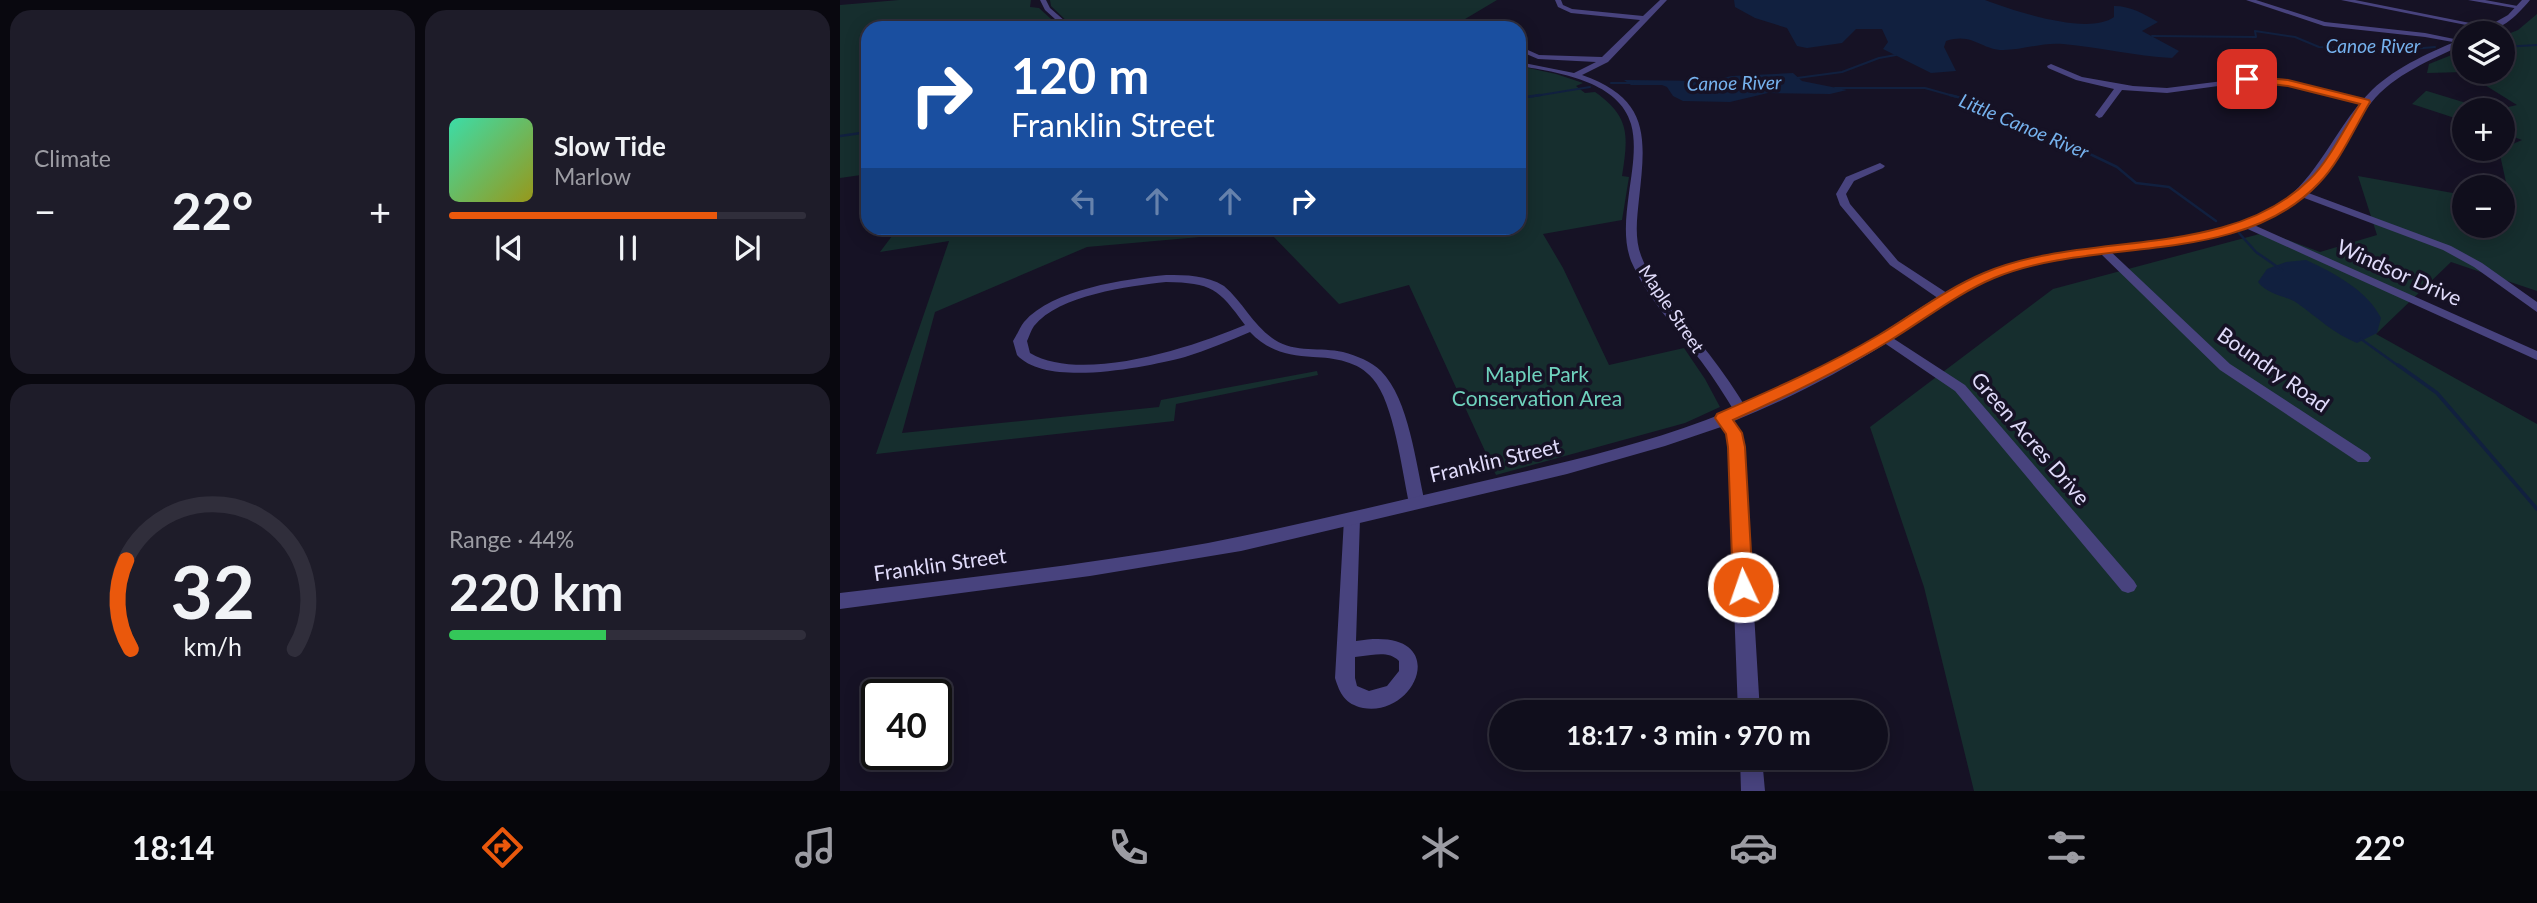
<!DOCTYPE html>
<html lang="en">
<head>
<meta charset="utf-8">
<style>
	:root { --surface:#100e1c; --page:#1e1c29; --text:#f1f3f6; --muted:#9c9ca3; --line:#302e3b; --accent:#ea580c }
	body { margin:0; font-family:Lato,sans-serif; background:var(--page); color:var(--text); height:100vh; display:flex; flex-direction:column; font-size:26px; white-space:nowrap }
	* { box-sizing:border-box; margin:0 }
	p { font-size:23px; color:var(--muted) }
	.icon { flex:none; width:38px; height:38px; fill:none; stroke:currentColor; stroke-width:2; stroke-linecap:round; stroke-linejoin:round }
	.map { position:relative; flex:1; overflow:hidden }
	.sheet { display:flex; flex-direction:column; gap:10px; padding:10px; background:#09080f; width:840px }
	.sheet>* { flex:none }
	.hud { position:absolute; left:21px; top:21px; width:665px; height:214px; border-radius:21px; box-shadow:0 4px 18px #0003,0 0 0 2px var(--line); background:#1a4fa0; color:#fff; overflow:hidden }
	.buttons { position:absolute; left:1612px; top:21px; display:grid; gap:14px }
	.buttons a { display:grid; place-items:center; width:63px; height:63px; border-radius:50%; background:var(--surface); box-shadow:0 4px 18px #0003,0 0 0 2px var(--line); font-size:35px }
	.speed { position:absolute; left:21px; top:679px; display:flex; gap:14px; font-size:35px; font-weight:700; text-align:center }
	.speed>* { display:grid; place-content:center; width:91px; height:91px; border-radius:50%; background:var(--surface); box-shadow:0 4px 18px #0003,0 0 0 2px var(--line); line-height:1 }
	.speed .limit { border:4px solid #111; border-radius:10px; background:#fff; color:#111 }
	.pin { position:absolute; display:grid; place-items:center; width:60px; height:60px; color:#fff; margin:-30px; border-radius:14px; box-shadow:0 4px 10px #0006 }
	.me { position:absolute; width:77px; margin:-38px; rotate:357deg; stroke-linejoin:round; filter:drop-shadow(0 0 5px #0008) }
	.turn { display:flex; align-items:center; gap:24px; height:147px; padding:0 35px; font-size:32px }
	.turn .icon { width:91px; height:91px; stroke-width:2.5 }
	.turn b { display:block; font-size:49px; line-height:60px }
	.lanes { display:flex; align-items:center; height:66px; padding:0 35px; background:#0003; justify-content:center; gap:35px; direction:ltr }
	.lanes .off { opacity:.35 }
	.big { font-size:52px; font-weight:700; line-height:1.1 }
	.sheet .card { flex:1; display:flex; flex-direction:column; justify-content:center; gap:10px; min-width:0; padding:0 24px; border-radius:21px; background:var(--page) }
	.sheet .dial { align-items:center; gap:0 }
	.dial svg { height:182px; overflow:visible; fill:none; stroke:var(--line); stroke-width:7; stroke-linecap:round; text-anchor:middle }
	.dial text { fill:var(--text); stroke:none }
	.song { display:flex; align-items:center; gap:21px }
	.cover { width:84px; height:84px; border-radius:10px; background:linear-gradient(135deg,hsl(160 70% 55%),hsl(60 70% 35%)) }
	.played { height:7px; border-radius:4px; background:linear-gradient(90deg,var(--accent) 75%,var(--line) 75%) }
	.keys { display:flex; justify-content:space-around; direction:ltr }
	.heat { display:flex; justify-content:space-between; align-items:center; font-size:38px; direction:ltr }
	.charge { height:10px; border-radius:5px; background:linear-gradient(90deg,#34c759 44%,var(--line) 0) }
	.sheet .tiles { flex:1; display:grid; gap:10px; grid-template-columns:repeat(2,1fr) }
	.trip { position:absolute; left:649px; top:700px; width:399px; height:70px; border-radius:35px; background:var(--surface); box-shadow:0 4px 18px #0003,0 0 0 2px var(--line); font-weight:700; line-height:70px; text-align:center }
	.dock { display:flex; height:112px; justify-content:space-around; align-items:center; background:#06060b; color:var(--muted) }
	.dock .icon { width:49px; height:49px }
	.dock .active { color:var(--accent) }
	.dock b { font-size:32px; color:var(--text) }
	main { display:flex; flex:1; min-height:0 }
	.map>svg:first-child { display:block }
</style>
</head>
<body>
<main>
<section class="sheet">
<div class="tiles">
<div class="card"><p>Climate</p>
<div class="heat"><a>−</a><b class="big">22°</b><a>+</a></div>
</div>
<div class="card">
<div class="song"><i class="cover"></i><div><b>Slow Tide</b><p>Marlow</p></div></div>
<div class="played"></div>
<div class="keys"><svg class="icon" aria-label="previous" viewBox="0 0 24 24"><path d="M18 5L8 12l10 7zM5 5v14"/></svg><svg class="icon" aria-label="pause" viewBox="0 0 24 24"><path d="M8 5v14M16 5v14"/></svg><svg class="icon" aria-label="next" viewBox="0 0 24 24"><path d="M6 5l10 7-10 7zM19 5v14"/></svg></div>
</div>
<div class="card dial"><svg viewBox="0 0 100 80">
<path d="M14 69A42 42 0 1 1 86 69"/>
<path d="M14 69A42 42 0 0 1 12 30" stroke="#ea580c"/>
<text x="50" y="56" font-size="32" font-weight="700">32</text>
<text x="50" y="72" font-size="11">km/h</text>
</svg></div>
<div class="card"><p>Range · 44%</p><b class="big">220 km</b><div class="charge"></div></div>
</div>
</section>
<div class="map">
<svg width="1697" height="791" viewBox="0 0 1697 791">
	<rect width="100%" height="100%" fill="#161225"/>
	<!-- green -->
	<path fill="#162e2e" d="M59,0H191L190,7L199,8L221,28H28V174L0,178V5Z
		M210,0H657L610,28H234L211,6Z
		M1697,14V291L1611,262L1536,334L1697,424V791H1134L1084,587L1030,427L1213,289L1427,232L1480,252L1537,235L1518,176L1624,195V226H1662L1663,197L1669,196L1659,150L1682,140L1663,133L1662,110H1655L1677,105L1624,72L1587,73L1589,64L1624,50V72H1662L1663,36L1678,30Z
		M679,66L716,74L743,83L736,86L745,93L755,92C791,117 788,137 782,176L789,177L782,220L703,234L723,268L769,365L844,348L865,379L880,407L845,423L656,475L569,285L499,304L428,231L247,247L95,312L62,433L319,407L321,400L477,371L478,375L336,404L334,421L36,454L109,241L40,252L58,228H679Z
		M1586,91H1587L1649,110H1624V121L1572,104Z"/>
	<!-- water -->
	<path fill="#11203f" d="M894,0H1145C1174,11 1248,36 1274,17V6C1291,6 1304,14 1318,22L1302,31L1339,51L1332,58C1295,56 1259,47 1223,44C1203,42 1183,50 1163,50C1141,50 1133,32 1106,41L1104,47L1116,71L1091,73L1043,49L1048,42L1042,29H1016L1002,43L967,48L957,46L947,28L915,18L895,7Z
		M953,73L962,81L1007,90L990,94L928,93L890,102L843,101L833,96L827,87L822,85H791L784,80L867,81L892,76Z
		M1466,260C1494,273 1527,290 1541,318L1537,333L1517,343C1493,333 1478,318 1457,303C1444,295 1428,295 1418,282L1427,269L1446,262Z"/>
	<g fill="none" stroke-linecap="round" stroke-linejoin="round">
		<!-- stream-far2 -->
		<path stroke="#11203f" stroke-width="2" d="M1312,36L1416,37L1415,31L1455,37L1479,47L1560,50L1595,47
			M1662,47L1697,45
			M957,78L1002,72L1039,58L1056,55
			M771,83H793
			M995,88H1085L1117,97
			M689,97L750,87"/>
		<!-- stream-far1 -->
		<path stroke="#11203f" stroke-width="2.5" d="M1110,95L1137,102L1151,112L1187,124L1277,167L1296,183L1329,187L1376,221
			M679,98L700,95
			M0,136L28,132
			M1399,233L1416,252L1442,270
			M1521,339L1560,367"/>
		<!-- stream -->
		<path stroke="#11203f" stroke-width="3.5" d="M1558,365L1597,393L1697,509"/>
		<!-- minor -->
		<path fill="#48437e" fill-rule="evenodd" d="M200,0H206L210,8L233,28H225L205,10Z
			M715,0H721L723,5L732,9L803,16L820,0H827L768,62L742,75C810,99 806,137 799,199C797,219 794,239 802,258C816,294 845,324 869,354C883,372 896,391 908,411L906,414H896C885,396 874,378 861,361C837,329 807,298 791,261C783,239 786,216 789,193C792,171 797,145 791,124C779,81 717,72 679,66V62L734,73L756,62L698,59L679,51V46L699,55L762,57L800,20L731,13L718,7Z
			M1406,0H1416L1485,22L1585,33L1624,41V44L1585,37L1484,26Z
			M1501,0H1515L1655,28L1651,30Z
			M1628,0H1645L1683,7L1680,9Z
			M1211,64L1242,77L1293,86L1327,88L1415,77L1457,82L1529,102L1525,105L1457,87L1415,81L1327,93L1282,90L1262,117L1259,118L1255,115L1274,89L1236,80L1208,68L1207,66Z
			M1040,163L1045,166L1043,168L1014,181L1006,194L1010,204L1058,261L1110,295L1112,298L1110,301H1102L1050,265L1000,205L996,194L1006,177Z
			M1463,191L1611,246L1642,263L1697,302V312L1634,267L1603,250L1459,196V192Z
			M1405,221L1697,351V360L1401,226V222Z
			M1264,248L1268,249L1390,364L1528,454L1531,458L1528,462H1518L1380,370L1260,253L1258,251Z
			M326,275C347,275 366,275 384,286C403,302 414,327 435,340C455,353 481,347 503,352C517,356 531,361 541,371C569,399 576,465 585,503L583,507H571L569,503C562,471 554,403 533,379C518,361 495,358 473,357C448,356 428,351 410,332C389,341 367,350 345,357C306,367 207,388 177,355L173,341C177,335 180,327 184,322C212,289 286,279 326,275ZM326,282C372,283 378,288 405,325C353,347 242,384 190,353L187,341C189,337 191,330 194,326C219,295 289,286 326,282Z
			M1045,333L1125,385L1294,581L1297,586L1294,591L1288,593L1282,591L1115,391L1040,340L1039,337L1040,334Z
			M512,513L518,515L520,519L516,641C614,624 579,718 523,708C505,704 500,694 495,678L504,519L506,515ZM531,655C541,654 551,653 559,661V671L547,686L529,691L517,686L515,678V657Z"/>
		<!-- tertiary -->
		<path fill="#48437e" fill-rule="evenodd" d="M1682,0H1690C1676,17 1659,33 1636,33L1668,15Z
			M1624,38V44C1591,60 1554,74 1531,103C1499,142 1483,190 1437,215C1361,257 1251,244 1168,273C1123,288 1085,319 1045,344C997,374 946,400 894,421L902,433L904,447L920,712H898L888,447L886,434L881,427L825,446L727,474L401,551L250,576L0,609V593C123,578 246,565 368,543C446,528 523,509 601,491C690,470 780,452 866,420C922,399 979,371 1032,339C1072,315 1109,285 1154,269C1239,238 1340,252 1422,214C1477,188 1491,130 1532,90C1557,66 1593,51 1624,38Z
			M900,758H922L925,791H901Z"/>
	</g>
	<!-- route -->
	<path fill="#ea580c" stroke="#983908" stroke-width="2" d="M1407,76L1448,80L1529,100L1530,102C1515,127 1499,163 1479,183C1399,268 1254,236 1154,278C1116,294 1084,320 1049,341C999,371 947,396 893,420L902,433L905,447L913,587L910,592L903,595L896,592L893,587L888,447L886,434L875,418L877,414C932,390 987,366 1039,335C1074,314 1106,289 1144,273C1245,230 1388,261 1470,179C1489,161 1505,127 1520,104L1448,86L1404,81V77Z"/>
	<g text-anchor="middle" stroke-width="7" stroke-linejoin="round" paint-order="stroke">
		<!-- far-street labels -->
		<g font-size="18" fill="#e0dbfa" stroke="#161225">
			<text transform="translate(831 309) rotate(56)" y="6">Maple Street</text>
		</g>
		<!-- far-water labels -->
		<g font-size="19" font-style="italic" fill="#76b2ee" stroke="#161225">
			<text x="1533" y="53">Canoe River</text>
			<text transform="translate(894 83) rotate(-1)" y="7">Canoe River</text>
			<text transform="translate(1184 126) rotate(23)" y="7">Little Canoe River</text>
		</g>
		<!-- street labels -->
		<g font-size="21" fill="#e0dbfa" stroke="#161225">
			<text transform="translate(1559 273) rotate(24)" y="7">Windsor Drive</text>
			<text transform="translate(1433 370) rotate(35)" y="7">Boundry Road</text>
			<text transform="translate(1190 439) rotate(49)" y="7">Green Acres Drive</text>
			<text transform="translate(655 461) rotate(-13)" y="7">Franklin Street</text>
			<text transform="translate(100 565) rotate(-8)" y="7">Franklin Street</text>
		</g>
		<!-- park labels -->
		<g font-size="21" fill="#6fd2bd" stroke="#161225">
			<text x="697" y="382">Maple Park<tspan x="697" dy="24">Conservation Area</tspan></text>
		</g>
	</g>
</svg>
<div class="buttons">
<a><svg class="icon" aria-label="layers" viewBox="0 0 24 24"><path d="M12 4l9 5-9 5-9-5zM3 14l9 5 9-5"/></svg></a>
<a>+</a>
<a>−</a>
</div>
<div class="speed"><div class="limit">40</div></div>
<div class="pin" style="left:1407px;top:79px;background:#d93025"><svg class="icon" aria-label="arrive" viewBox="0 0 24 24"><path d="M6 21V4h12l-3 4 3 4H6"/></svg></div>
<svg class="me" style="left:903px;top:587px" viewBox="-20 -20 40 40"><circle r="17" fill="#ea580c" stroke="#fff" stroke-width="3"/><path d="M0-11L8 9 0 5-8 9z" fill="#fff"/></svg>
<div class="trip">18:17 · 3 min · 970 m</div>
<div class="hud">
<div class="turn"><svg class="icon" aria-label="right" viewBox="0 0 24 24"><path d="M7 20v-9h11M14 6l5 5-5 5"/></svg><div><b>120 m</b>Franklin Street</div></div>
<div class="lanes"><svg class="icon off" aria-label="left" viewBox="0 0 24 24"><path d="M17 20v-9H6M10 6l-5 5 5 5"/></svg><svg class="icon off" aria-label="ahead" viewBox="0 0 24 24"><path d="M12 20V5M6 11l6-6 6 6"/></svg><svg class="icon off" aria-label="ahead" viewBox="0 0 24 24"><path d="M12 20V5M6 11l6-6 6 6"/></svg><svg class="icon" aria-label="right" viewBox="0 0 24 24"><path d="M7 20v-9h11M14 6l5 5-5 5"/></svg></div>
</div>
</div>
</main>
<nav class="dock">
<b>18:14</b>
<svg class="icon active" aria-label="directions" viewBox="0 0 24 24"><path d="M12 3l9 9-9 9-9-9zM9 14v-3h6M13 9l2 2-2 2"/></svg>
<svg class="icon" aria-label="music" viewBox="0 0 24 24"><path d="M9 18V5l10-2v13"/><circle cx="6" cy="18" r="3"/><circle cx="16" cy="16" r="3"/></svg>
<svg class="icon" aria-label="phone" viewBox="0 0 24 24"><path d="M5 4h4l2 5-3 2q2 4 5 5l2-3 5 2v4C11 20 4 13 5 4z"/></svg>
<svg class="icon" aria-label="climate" viewBox="0 0 24 24"><path d="M12 3v18M4 7l16 10M4 17L20 7"/></svg>
<svg class="icon" aria-label="car" viewBox="0 0 24 24"><path d="M5 17H2v-5l4-1 3-4h7l3 4 3 1v5h-3M9 17h6M6 11h13"/><circle cx="7" cy="17" r="2"/><circle cx="17" cy="17" r="2"/></svg>
<svg class="icon" aria-label="filters" viewBox="0 0 24 24"><path d="M4 7h16M4 17h16"/><circle cx="9" cy="7" r="2"/><circle cx="15" cy="17" r="2"/></svg>
<b>22°</b>
</nav>
</body>
</html>
